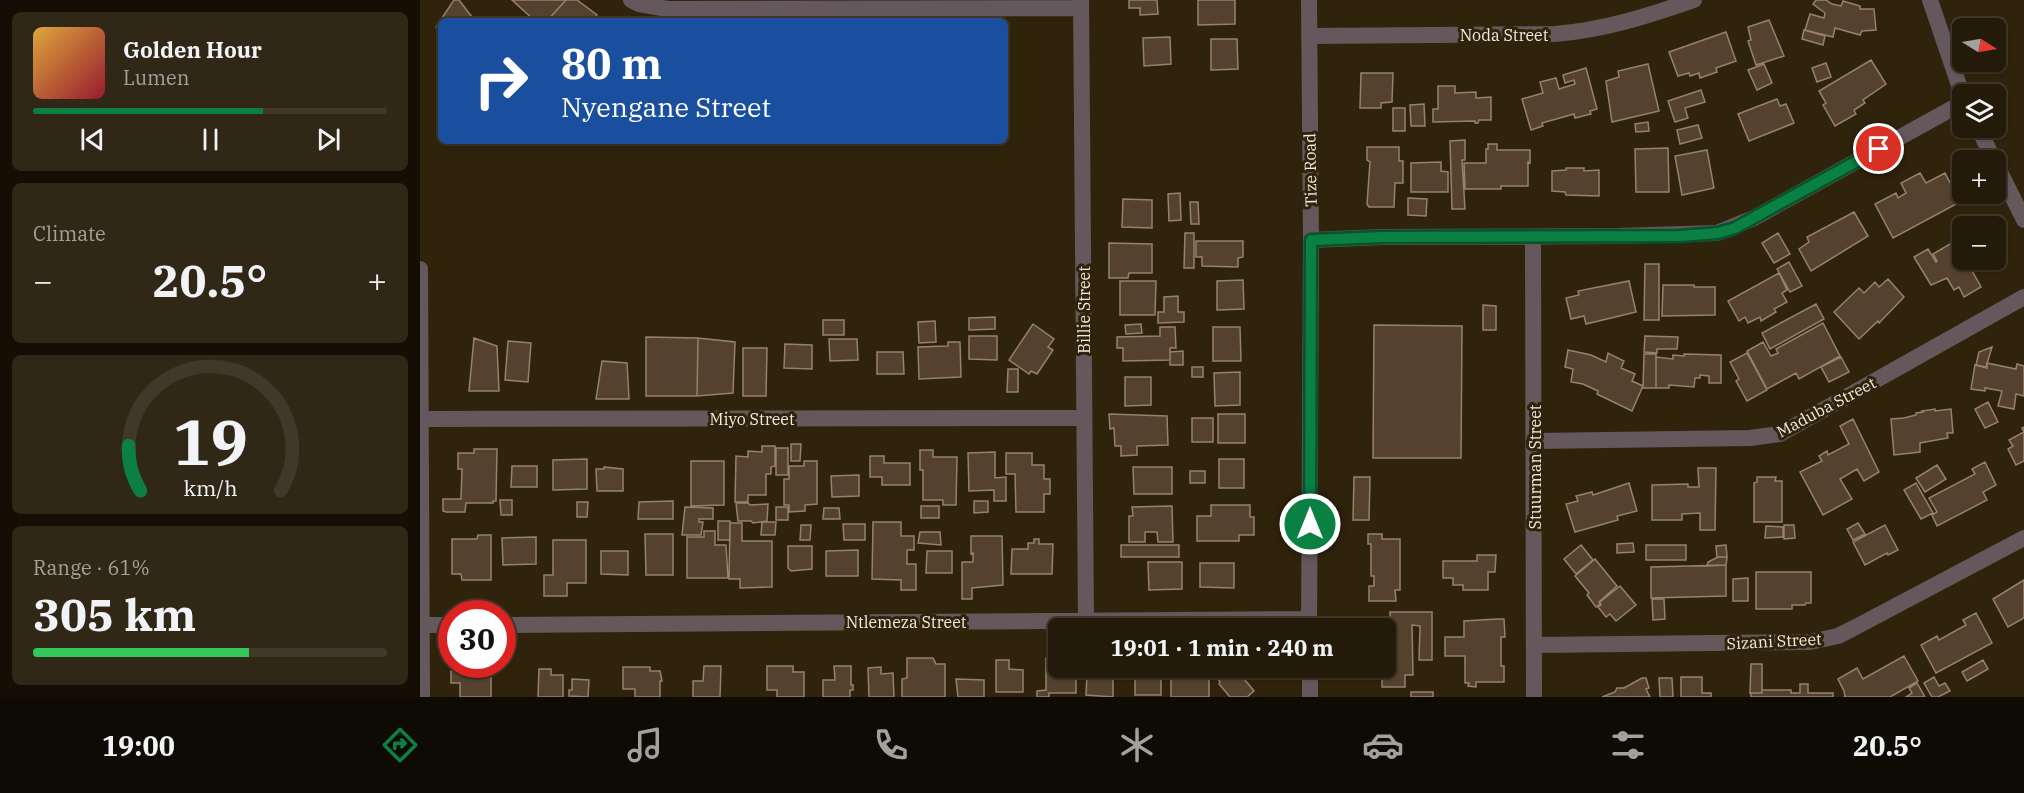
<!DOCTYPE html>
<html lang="en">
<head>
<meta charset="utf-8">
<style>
	:root { --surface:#241a09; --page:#302717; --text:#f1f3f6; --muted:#a3a19c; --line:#41382a; --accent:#0b8043 }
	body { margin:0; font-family:"IBM Plex Serif",serif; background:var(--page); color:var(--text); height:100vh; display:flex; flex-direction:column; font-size:22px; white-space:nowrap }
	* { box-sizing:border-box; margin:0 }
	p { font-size:20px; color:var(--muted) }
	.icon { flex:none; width:33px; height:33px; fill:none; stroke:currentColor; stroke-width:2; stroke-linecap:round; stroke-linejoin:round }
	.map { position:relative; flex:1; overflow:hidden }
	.drawer { display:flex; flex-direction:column; gap:12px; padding:12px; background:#140e05; width:420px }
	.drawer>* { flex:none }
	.hud { position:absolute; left:18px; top:18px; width:570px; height:126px; border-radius:9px; box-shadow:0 2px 4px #0004,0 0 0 2px var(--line); background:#1a4fa0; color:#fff; overflow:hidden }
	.needle { width:39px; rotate:101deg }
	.controls { position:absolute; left:1532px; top:18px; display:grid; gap:12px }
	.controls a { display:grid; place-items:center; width:54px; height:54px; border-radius:9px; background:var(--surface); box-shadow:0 2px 4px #0004,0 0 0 2px var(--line); font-size:30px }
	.speed { position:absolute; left:18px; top:600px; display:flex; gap:12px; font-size:30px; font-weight:700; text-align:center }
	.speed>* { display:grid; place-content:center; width:78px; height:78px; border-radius:50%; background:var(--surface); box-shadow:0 2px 4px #0004,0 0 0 2px var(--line); line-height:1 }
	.speed .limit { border:9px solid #d22; background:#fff; color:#111 }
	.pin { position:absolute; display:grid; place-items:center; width:51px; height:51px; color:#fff; margin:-26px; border:3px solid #fff; border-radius:50%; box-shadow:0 2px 6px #0007 }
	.me { position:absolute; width:66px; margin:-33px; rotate:0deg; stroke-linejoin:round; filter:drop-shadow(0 0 4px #0008) }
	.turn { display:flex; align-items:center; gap:21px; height:126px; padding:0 24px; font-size:27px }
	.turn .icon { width:78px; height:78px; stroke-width:2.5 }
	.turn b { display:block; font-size:42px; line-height:51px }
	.big { font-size:45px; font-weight:700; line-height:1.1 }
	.drawer .tile { flex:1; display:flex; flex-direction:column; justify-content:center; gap:9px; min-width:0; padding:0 21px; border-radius:9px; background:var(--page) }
	.drawer .dial { align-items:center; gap:0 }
	.dial svg { height:156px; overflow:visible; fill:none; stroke:var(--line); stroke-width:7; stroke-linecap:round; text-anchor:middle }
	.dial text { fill:var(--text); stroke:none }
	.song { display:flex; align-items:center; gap:18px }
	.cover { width:72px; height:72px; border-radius:9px; background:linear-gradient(135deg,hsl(40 70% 55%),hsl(350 70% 35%)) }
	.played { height:6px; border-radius:3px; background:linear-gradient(90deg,var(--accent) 65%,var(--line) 65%) }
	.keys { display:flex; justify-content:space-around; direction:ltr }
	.heat { display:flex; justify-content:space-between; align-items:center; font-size:33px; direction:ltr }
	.charge { height:9px; border-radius:4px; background:linear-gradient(90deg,#34c759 61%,var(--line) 0) }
	.trip { position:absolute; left:628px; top:618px; width:348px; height:60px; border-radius:9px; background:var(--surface); box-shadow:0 2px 4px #0004,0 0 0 2px var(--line); font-weight:700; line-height:60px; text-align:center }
	.tabs { display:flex; height:96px; justify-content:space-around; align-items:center; background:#0e0a04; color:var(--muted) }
	.tabs .icon { width:42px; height:42px }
	.tabs .selected { color:var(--accent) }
	.tabs b { font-size:27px; color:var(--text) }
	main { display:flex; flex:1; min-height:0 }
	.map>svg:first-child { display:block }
</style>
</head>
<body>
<main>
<section class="drawer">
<div class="tile">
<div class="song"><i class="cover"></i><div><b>Golden Hour</b><p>Lumen</p></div></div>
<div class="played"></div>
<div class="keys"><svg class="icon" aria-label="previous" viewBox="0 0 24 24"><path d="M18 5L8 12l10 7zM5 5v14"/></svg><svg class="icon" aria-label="pause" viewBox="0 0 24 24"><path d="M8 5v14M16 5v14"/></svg><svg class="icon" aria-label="next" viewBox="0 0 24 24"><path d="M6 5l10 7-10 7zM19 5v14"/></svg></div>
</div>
<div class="tile"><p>Climate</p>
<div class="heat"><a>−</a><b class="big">20.5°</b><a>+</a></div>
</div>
<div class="tile dial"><svg viewBox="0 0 100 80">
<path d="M14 69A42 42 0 1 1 86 69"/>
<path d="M14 69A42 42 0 0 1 8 46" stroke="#0b8043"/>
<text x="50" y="56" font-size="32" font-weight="700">19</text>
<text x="50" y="72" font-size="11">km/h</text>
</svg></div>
<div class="tile"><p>Range · 61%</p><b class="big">305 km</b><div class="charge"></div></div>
</section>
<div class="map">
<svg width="1604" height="697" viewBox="0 0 1604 697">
	<rect width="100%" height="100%" fill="#30230c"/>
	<!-- building -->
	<path fill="#54422e" stroke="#96826c" stroke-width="1.5" d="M34,0H39L55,21H21V30L16,27Z
		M92,0H144L145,1L127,21H115Z
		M146,0H157L177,15L173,21H127Z
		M709,0H737L738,14L720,15V8H709Z
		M778,0H815V24L778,25Z
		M1396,0H1406L1412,4L1421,6L1423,1L1440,6V9H1454L1456,30L1442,31L1440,35L1415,28L1413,37L1385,30L1390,14L1404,18L1405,13L1393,4Z
		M1349,20L1364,56L1336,65L1328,41L1331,40L1328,27Z
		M1384,30L1405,36L1403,45L1382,39Z
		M1306,32L1316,61L1296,68L1297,72L1280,78L1279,73L1270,76L1269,73L1258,76L1249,52Z
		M750,37L751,64L724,66L723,38Z
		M791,39H817L818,69L791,70Z
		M1451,60L1466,84L1443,100L1445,103L1434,110L1436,114L1415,126L1403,105L1406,103L1399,91Z
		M1406,63L1411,77L1397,82L1392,68Z
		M1228,64L1239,111L1192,122L1186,81L1199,77L1198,71Z
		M1344,64L1352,83L1337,90L1328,70Z
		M1166,68L1177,109L1170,111L1171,114L1155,118L1154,114L1122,123L1123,126L1111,130L1102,99L1123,93L1120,82L1136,78L1139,89L1155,84L1154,80L1145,83L1143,75Z
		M941,73H973L972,102L961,103V108H940Z
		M1018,86H1035V93L1056,92V98L1071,97V120H1059L1058,123H1055V121L1013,122V109H1018Z
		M1281,90L1285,102L1265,108L1268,118L1255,122L1248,101Z
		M1357,99L1360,106L1366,104L1374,123L1329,141L1318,114Z
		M1004,104L1005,126H991L990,105Z
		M973,108H985V131H973Z
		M1228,122L1229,131L1216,132L1215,124Z
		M1278,125L1282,138L1260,144L1257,130Z
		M1045,140V160H1042L1045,209H1032L1030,141Z
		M1068,144H1077V150H1110V163L1108,162V186H1081V189H1045L1044,163H1066V149H1068Z
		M947,147H979V161H983V183H975L974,207H949L947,204L950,162L947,160Z
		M1248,148L1249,192H1216L1215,149Z
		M1287,150L1294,188L1262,195L1255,156Z
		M1021,162V171L1028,172V192H991V163Z
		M1146,168H1164V171L1179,170V196L1146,195L1145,192L1132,191V171L1146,170Z
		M1500,173L1506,183L1525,173L1540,202L1473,238L1455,204L1476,193L1478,198L1486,193L1481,183Z
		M760,193L761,220L749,221L748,194Z
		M988,198L1007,199L1006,216L988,215Z
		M703,199L732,200V228L702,227Z
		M770,202H778L779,224H771Z
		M1434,212L1448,236L1391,271L1379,249L1389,242L1387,237Z
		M765,233H774V268H764Z
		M1358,233L1370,254L1354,263L1342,243Z
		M776,241H823V257L818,258V267L782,266V257H776Z
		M1535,241L1542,253V260H1546L1561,287L1544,297L1539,287L1534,290L1527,278L1511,285L1494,257L1508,249L1516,262L1517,261L1513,254Z
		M689,243L732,244V273H709L708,278H689Z
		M1369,262L1382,286L1370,292L1357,269Z
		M1225,264H1239V320H1224Z
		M1359,273L1367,290L1362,293L1367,302L1354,309L1356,312L1341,321L1340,317L1328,323L1325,317L1319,321L1308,301Z
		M1468,279L1484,297L1459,323L1458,321L1439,339L1414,312L1439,288L1444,293L1455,282L1459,287Z
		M823,280L824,309L797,310V281Z
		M700,281H736L735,315H700Z
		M1209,281L1216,312L1166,324L1164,316L1151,319L1146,298L1159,295L1158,291Z
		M1243,285H1274V287H1295V315L1242,316Z
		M758,296V312H764V322L738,323V312H744V297Z
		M1396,304L1404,319L1350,349L1342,333Z
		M1063,305L1076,306V330H1063Z
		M575,317V329L549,330V318Z
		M403,320H424V335H403Z
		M515,321L516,342L499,343L498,322Z
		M1403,323L1420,356L1379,379L1376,373L1347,389L1327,351L1343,342L1351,356L1358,353L1356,349Z
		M613,324L634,339L628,347L633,350L617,374L611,371L609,374L589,360Z
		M721,324L722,333L706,334L705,325Z
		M954,325L1042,326L1041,458H953Z
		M740,327H755L756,348H750V360L703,361V348H697V337L740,336Z
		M793,327H820L821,361H793Z
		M549,336H577V360L549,359Z
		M1225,336L1258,337L1257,349H1237V353L1224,352Z
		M226,337L278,338L277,396H226Z
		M54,338L77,346L79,391H49Z
		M278,338L315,342L313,393L277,396Z
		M409,339H437L438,360L410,361Z
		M88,341L111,343L108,382L85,380Z
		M528,342H540L541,377L499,379L498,347L528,346Z
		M365,344L392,345V369L364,368Z
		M1572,347L1566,367L1556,365L1559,352Z
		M323,348H347L346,396H323Z
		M1148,350L1171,355L1186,362L1188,353L1204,361L1201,368L1215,374L1212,381L1223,386L1212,411L1177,394L1178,391L1163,384L1151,382L1153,369L1145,367Z
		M763,351V365H750V352Z
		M457,352H483L484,374H457Z
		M1327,353L1347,390L1327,401L1316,381L1319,379L1310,362Z
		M1224,354H1236V388H1223Z
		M1264,354L1301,355V383H1289V376L1280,375V378H1275L1274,387L1249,385V388H1236V357L1253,359V355L1264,356Z
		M1421,357L1429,372L1409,382L1401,367Z
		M182,361L207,363L209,399H176Z
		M1567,363L1596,369L1597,364L1604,366V396L1596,394L1594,409L1578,406L1582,391L1565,388V391L1551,389L1555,365L1567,368Z
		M772,367H783V377H772Z
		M588,369H598V392H587Z
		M820,372V405L795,406L794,373Z
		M705,377H731V405L705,406Z
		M1568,402L1578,422L1565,428L1555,409Z
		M1515,409V411L1531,409L1533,433H1527L1528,438L1500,443V452L1474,455L1471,419L1484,418L1496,415V413L1503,412L1502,411Z
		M689,414L747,416L748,445L717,446V455L701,456V446H695L694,428L690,429Z
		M798,414H825V443H798Z
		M772,418H793V442H772Z
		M1433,419L1459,472L1444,481L1437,469L1420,479L1432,499L1403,515L1380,472L1402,461L1399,456L1407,451L1408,455L1429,444L1420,426Z
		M1604,427V461L1596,465L1588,449L1593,446L1589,440L1604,432L1602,428Z
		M371,444H381L380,461H371Z
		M342,446H355V466L351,467V474H346V495H328V502H315L316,456L328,457V451L342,452Z
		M356,448H368V475H356Z
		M54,449H77L76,501H73V503H46L45,512H26L23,511V499H41L42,469H38V453H54Z
		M500,450H513V457H537L536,505H523V500H503V470H500Z
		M575,452V478L586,477V501H574V490L549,491L548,453Z
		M586,453H612V465H624V479H630V494H624V512H596L595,474H586Z
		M450,456H464V463H490V485H462V477H450Z
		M167,459V489L133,490V460Z
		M799,459H824V488H799Z
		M271,461H304V505L271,506Z
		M384,461H397V504L385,505V511L369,512V505H364V479H369V466H384Z
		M1565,462L1576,485L1563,492L1567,500L1517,526L1512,515L1517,512L1509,498L1555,474L1552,469Z
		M1517,465L1526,479L1505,492L1496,478Z
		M92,466H117V487H91Z
		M184,467L203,469V491H177L176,469H184Z
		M713,467H752V494H714Z
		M1278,468H1296L1295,530H1280V513L1262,514V520H1232V485L1268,484V487H1279Z
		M770,471H785V483H770Z
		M439,475V496L412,497L411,476Z
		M934,477H950L949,520H933Z
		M1337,477H1356L1355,481H1362V522H1334V483L1337,482Z
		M1209,483L1217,511L1197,516L1198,520L1155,532L1146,504L1158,501L1156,496L1172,492L1173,495Z
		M1496,483L1513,513L1501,519L1484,490Z
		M80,500H92V515H81Z
		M253,501V519H218L219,502Z
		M554,501H568V512L554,513Z
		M157,502H168L167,517H157Z
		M316,503H328L330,505L348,504L347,521L333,523L331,521H318Z
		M791,505H830V517H834V535H819V541H777V516H791Z
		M501,506H519V518H501Z
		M752,506L753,542H738L737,532H725V542H709V516H713L712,507Z
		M265,507L293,508V519H279V522H283L281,535H262Z
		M356,507H368V520H356Z
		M404,508H419L420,519H403Z
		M298,521H310V540H298Z
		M342,522H356L355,535H341Z
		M453,522H481V536H494V550H487V564H496V590H481V580L452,579Z
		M310,523H322V541H352V587L320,588V579H309Z
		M1438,523L1445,534L1433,540L1427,529Z
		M423,524H445V540H424Z
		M381,525H391L390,540H380Z
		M1364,525H1374L1375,538L1364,539Z
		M1465,525L1478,550L1468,555L1467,553L1445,565L1433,542Z
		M1346,526L1363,527V537L1345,538Z
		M284,531H295V545H306L308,578H267V537H284Z
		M500,532H520L521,545L498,543Z
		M225,534H253V575H226Z
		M948,534H962V539H980V590H975L976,601H949V586H954V576H951V544H948Z
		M58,535H71V580H42L41,574H32V539H57Z
		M551,536H582L583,585L552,588V599H542V562H553V553L551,554Z
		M116,537V564L83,565L82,538Z
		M614,539H619V544H633L632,574H591L592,549H608V543H614Z
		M133,540H166V583H147V596H124V575H133Z
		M1213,543L1214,552L1197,553V544Z
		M701,545H759V557H701Z
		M1161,545L1173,560L1156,574L1144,559Z
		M1226,545H1266V560H1226Z
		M1306,545L1307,557H1297L1296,546Z
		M368,546H392V569L371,571L368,568Z
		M438,550V576H406V551Z
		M181,551H208V575L181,574Z
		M507,551H532V573H506Z
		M1057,555H1076L1075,572H1068V590H1043V585H1033V578H1023V561H1057Z
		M1298,557H1307L1306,565L1287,566L1288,562Z
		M1175,559L1197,586L1179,602L1180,604L1176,607L1167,595L1169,593L1155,576Z
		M728,562H762V589L729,590Z
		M780,563H814V588L780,587Z
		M1306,565V596L1231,598V567Z
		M1336,572H1391V603H1386L1385,605H1372V609H1336Z
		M1328,578V601H1313V579Z
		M1604,580V618L1588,627L1573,599Z
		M1200,586L1216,605L1196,621L1190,614L1186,617L1178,607L1181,605L1180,602Z
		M1232,599H1244L1245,619L1233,620Z
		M970,612H1012V660H999L1000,626L992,625L993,675H985V687H962V674H959V668H966V628H961V622H970Z
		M1556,613L1572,643L1516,673L1501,645L1517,636L1519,640L1546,625L1543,620Z
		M1077,619H1084L1085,637H1081V666H1084V682H1056V687L1048,686L1049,683H1045V656H1025V637H1044V621Z
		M1484,656L1498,681L1470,697H1424L1425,696L1424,691L1418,679L1437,668L1443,679Z
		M487,658H513L516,664H525V697H482V679L487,678Z
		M626,658H639V668H656V693H629V697H617V691L626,690Z
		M576,660H589V669L603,670V692H576Z
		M1563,660L1568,669L1547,681L1542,672Z
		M38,664H71V697H40V683H31V671H33V667H38Z
		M1331,664H1342V693H1330Z
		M284,666H301L300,697H273V681H283Z
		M347,666H373V672H384V697H357V690H347Z
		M414,666H431V685H433V690H430V697H403V680H415Z
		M203,667H230V671H240L242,681H240V697H215V689H203Z
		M461,667V674L473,673L474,697H449L448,668Z
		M715,668H741V695H715Z
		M751,668H789V697H751Z
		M805,668H829L834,673L825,680L834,691L827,697H810L799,684L800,682L798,679L808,671Z
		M119,669H131V675H143V697H118Z
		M667,675L693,676V697L666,695Z
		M1261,677H1282V693H1291V697H1261Z
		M1514,677L1519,686L1525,683L1530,691L1518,697H1512L1504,683Z
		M1222,678H1226L1229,688L1226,689L1230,697H1182L1195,692L1197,688H1204Z
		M1239,678H1252L1253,697H1240Z
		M152,679L169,680L168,697L149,696V690H152Z
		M536,679L564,680V697H538Z
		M1497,683L1505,697H1486L1492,693L1489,688Z
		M1380,684H1388V693H1413V697H1331V693H1342V690H1371V693H1380Z
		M991,692H1013V697H991Z"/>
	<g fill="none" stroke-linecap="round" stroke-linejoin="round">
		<!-- minor -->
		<path stroke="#65585d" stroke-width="16" d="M211,0L219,4L248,9L661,8
			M661,0L666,620
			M889,0L891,240L889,628
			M1510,0L1542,94
			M889,36L1135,34C1184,30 1228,16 1274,0
			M1558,128L1574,160
			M1575,162L1604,220
			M1113,237L1114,697
			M891,240L963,237L1198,236L1297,233L1334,218L1542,103
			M0,269L2,697
			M0,419L664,418
			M1115,441L1330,438L1360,434L1604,297
			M2,625H32
			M82,625L889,619
			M1115,645L1390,642L1418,636L1432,629L1604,538
			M890,668V697"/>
	</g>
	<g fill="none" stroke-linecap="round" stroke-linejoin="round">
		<!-- route casing -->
		<g stroke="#07532c" stroke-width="15">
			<path id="route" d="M890,524L891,240L963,237L1259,236L1298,233L1315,228L1459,149"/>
		</g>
		<!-- route -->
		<use href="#route" stroke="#0b8043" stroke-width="10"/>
	</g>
	<g text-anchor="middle" stroke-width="6" stroke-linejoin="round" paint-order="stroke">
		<!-- street labels -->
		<g font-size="16" fill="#f3eadd" stroke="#30230c">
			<text x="1084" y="41">Noda Street</text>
			<text transform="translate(890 170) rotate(-91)" y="6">Tize Road</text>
			<text transform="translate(664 310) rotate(-90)" y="6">Billie Street</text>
			<text transform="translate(1406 407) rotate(-28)" y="6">Maduba Street</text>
			<text x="332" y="425">Miyo Street</text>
			<text transform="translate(1115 467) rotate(-90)" y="6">Stuurman Street</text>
			<text x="486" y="628">Ntlemeza Street</text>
			<text transform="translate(1354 641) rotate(-3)" y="6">Sizani Street</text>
		</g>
	</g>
</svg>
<div class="controls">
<a><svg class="needle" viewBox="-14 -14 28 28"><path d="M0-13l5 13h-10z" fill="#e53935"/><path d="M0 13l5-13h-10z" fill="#a3a19c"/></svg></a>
<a><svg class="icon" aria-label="layers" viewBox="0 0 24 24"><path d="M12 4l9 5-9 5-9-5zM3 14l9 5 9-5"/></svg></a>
<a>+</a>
<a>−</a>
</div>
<div class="speed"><div class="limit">30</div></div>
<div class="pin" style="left:1459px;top:149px;background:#d93025"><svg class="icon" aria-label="arrive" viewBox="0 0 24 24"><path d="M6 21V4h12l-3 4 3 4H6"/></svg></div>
<svg class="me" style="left:890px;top:524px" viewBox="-20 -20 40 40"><circle r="17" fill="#0b8043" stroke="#fff" stroke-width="3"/><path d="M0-11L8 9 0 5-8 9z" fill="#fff"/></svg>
<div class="trip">19:01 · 1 min · 240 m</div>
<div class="hud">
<div class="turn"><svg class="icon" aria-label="right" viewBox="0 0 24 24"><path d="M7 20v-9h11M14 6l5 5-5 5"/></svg><div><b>80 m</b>Nyengane Street</div></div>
</div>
</div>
</main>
<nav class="tabs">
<b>19:00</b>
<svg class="icon selected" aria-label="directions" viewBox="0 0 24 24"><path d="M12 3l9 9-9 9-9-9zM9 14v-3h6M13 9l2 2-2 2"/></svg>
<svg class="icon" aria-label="music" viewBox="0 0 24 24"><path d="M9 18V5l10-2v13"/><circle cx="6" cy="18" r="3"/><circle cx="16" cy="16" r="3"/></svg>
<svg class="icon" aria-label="phone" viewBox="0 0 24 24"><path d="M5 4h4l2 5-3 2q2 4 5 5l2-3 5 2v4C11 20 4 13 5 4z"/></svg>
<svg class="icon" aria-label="climate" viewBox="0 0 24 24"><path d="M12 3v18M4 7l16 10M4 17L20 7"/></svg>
<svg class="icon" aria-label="car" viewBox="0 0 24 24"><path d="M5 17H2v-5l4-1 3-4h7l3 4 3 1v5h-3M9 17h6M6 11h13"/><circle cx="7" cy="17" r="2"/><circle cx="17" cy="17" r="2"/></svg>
<svg class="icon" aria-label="filters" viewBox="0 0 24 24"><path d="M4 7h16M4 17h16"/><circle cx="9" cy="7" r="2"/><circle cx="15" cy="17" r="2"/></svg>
<b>20.5°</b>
</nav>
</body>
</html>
